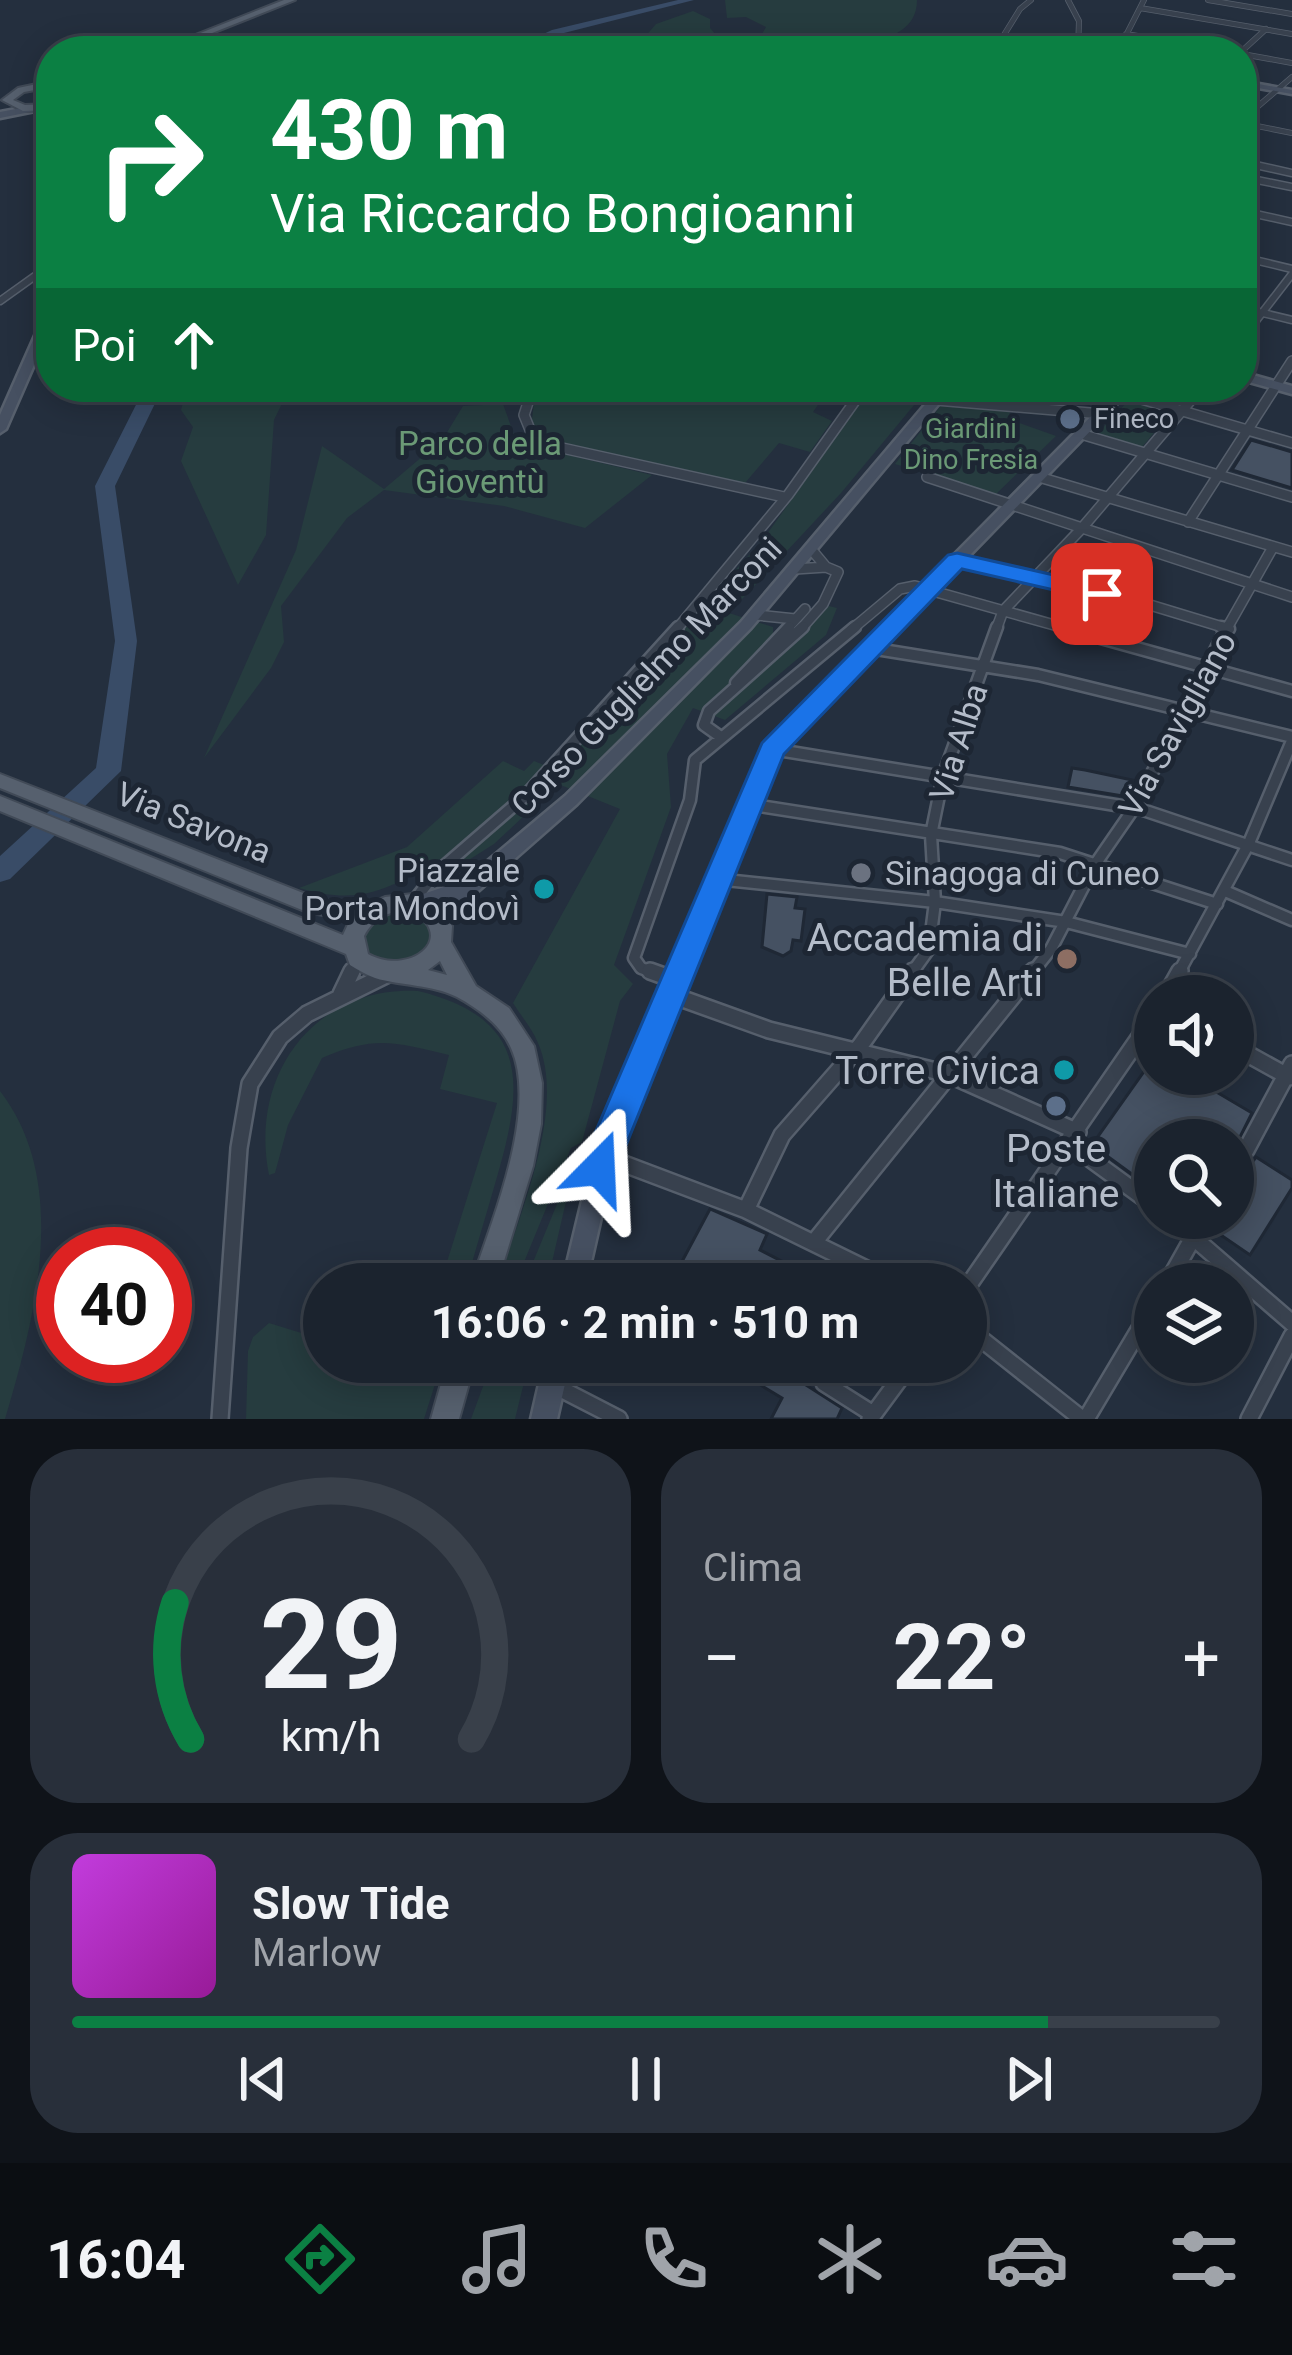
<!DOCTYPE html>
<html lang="it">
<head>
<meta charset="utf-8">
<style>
	:root { --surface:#1b232e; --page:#282f3a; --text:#f1f3f6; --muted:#a0a4aa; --line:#39404a; --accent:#0b8043 }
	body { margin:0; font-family:Roboto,sans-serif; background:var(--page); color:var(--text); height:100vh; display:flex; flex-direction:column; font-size:45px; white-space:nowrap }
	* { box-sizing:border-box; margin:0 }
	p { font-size:39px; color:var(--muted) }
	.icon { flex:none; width:66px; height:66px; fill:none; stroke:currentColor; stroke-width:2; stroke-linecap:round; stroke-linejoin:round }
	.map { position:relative; height:1419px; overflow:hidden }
	.details { display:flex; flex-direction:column; gap:30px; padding:30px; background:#0f1319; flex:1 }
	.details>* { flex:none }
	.banner { position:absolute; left:36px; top:36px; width:1221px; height:366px; border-radius:48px; box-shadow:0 6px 30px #0003,0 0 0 3px var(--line); background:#0b8043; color:#fff; overflow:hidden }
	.tools { position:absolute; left:1134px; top:975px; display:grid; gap:24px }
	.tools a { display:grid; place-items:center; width:120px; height:120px; border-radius:50%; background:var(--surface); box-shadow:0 6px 30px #0003,0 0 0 3px var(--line); font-size:60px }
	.speed { position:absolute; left:36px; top:1227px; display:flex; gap:24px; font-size:60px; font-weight:700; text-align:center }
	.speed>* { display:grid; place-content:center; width:156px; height:156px; border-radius:50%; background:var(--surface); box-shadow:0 6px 30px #0003,0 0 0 3px var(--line); line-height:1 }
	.speed .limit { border:18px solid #d22; background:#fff; color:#111 }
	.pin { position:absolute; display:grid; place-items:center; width:102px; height:102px; color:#fff; margin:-51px; border-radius:24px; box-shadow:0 6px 18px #0006 }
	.me { position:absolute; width:132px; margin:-66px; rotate:21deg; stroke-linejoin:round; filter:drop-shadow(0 0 9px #0008) }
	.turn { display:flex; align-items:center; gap:42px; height:252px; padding:0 36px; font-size:54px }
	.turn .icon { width:156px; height:156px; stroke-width:2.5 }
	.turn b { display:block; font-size:84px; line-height:102px }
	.then { display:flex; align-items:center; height:114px; padding:0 36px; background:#0003; gap:24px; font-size:45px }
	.big { font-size:90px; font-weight:700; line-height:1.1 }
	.details .card { flex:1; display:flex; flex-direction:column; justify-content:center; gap:18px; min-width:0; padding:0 42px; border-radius:48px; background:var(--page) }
	.details .dial { align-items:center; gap:0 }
	.dial svg { height:312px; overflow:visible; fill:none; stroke:var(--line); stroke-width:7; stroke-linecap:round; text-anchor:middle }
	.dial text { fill:var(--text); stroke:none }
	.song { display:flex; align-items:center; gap:36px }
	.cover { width:144px; height:144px; border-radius:18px; background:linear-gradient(135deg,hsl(290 70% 55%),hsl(300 70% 35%)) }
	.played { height:12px; border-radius:6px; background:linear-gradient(90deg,var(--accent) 85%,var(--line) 85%) }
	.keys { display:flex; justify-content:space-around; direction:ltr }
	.heat { display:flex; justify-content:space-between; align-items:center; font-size:66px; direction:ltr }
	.details .tiles { flex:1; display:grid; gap:30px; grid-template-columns:1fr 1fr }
	.card:last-child { grid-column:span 2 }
	.trip { position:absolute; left:303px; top:1263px; width:684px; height:120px; border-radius:60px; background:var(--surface); box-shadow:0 6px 30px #0003,0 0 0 3px var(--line); font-weight:700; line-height:120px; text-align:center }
	.dock { display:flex; height:192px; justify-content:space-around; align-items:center; background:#0b0e12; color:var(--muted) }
	.dock .icon { width:84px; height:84px }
	.dock .selected { color:var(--accent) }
	.dock b { font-size:54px; color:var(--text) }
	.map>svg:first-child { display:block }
</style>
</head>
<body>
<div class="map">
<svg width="1292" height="1419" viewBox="0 0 1292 1419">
	<rect width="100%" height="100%" fill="#242f3e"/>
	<!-- green -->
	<path fill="#263c3f" d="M725,0H917C917,29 893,34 872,47L885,51H843L845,48H835V42L806,34L792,38L762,34L766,27L746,17L727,18Z
		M693,11L710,19V28L721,41L716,50L633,51L656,24Z
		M187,387H290L274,420L266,535L238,585L181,461L193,427L181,410Z
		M548,387L579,391L588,387H830L813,412L832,421L810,452L779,443L745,483L540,439L531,427L535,395Z
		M872,387H929L841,493L729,613L773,627V639L789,646L829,606L837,608L826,635L725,720L693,708L667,754L671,807L614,965L633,984L620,1001L582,1142L571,1148L515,1284H498C518,1217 567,1110 538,1043C532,1028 521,1016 513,1003L620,809L558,784L494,844L456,868L440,859C388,890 359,906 299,888L407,847L503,761L524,771L534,761L554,769L762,541Z
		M1129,400L1171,413L1142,447L1098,433Z
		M943,403L1011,408L1008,419L1056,436L995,495L895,464Z
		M503,404L517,443L652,475L585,528L504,506L384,490L347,518L281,606L284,642L271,668L204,758L296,550L322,446L384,489L443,439L463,406Z
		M411,910L421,913L433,936L423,954L390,963L371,956L364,940C368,916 389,912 411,910Z
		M418,991C530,1018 524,1084 497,1177C487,1212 476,1248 466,1284H440L497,1103L440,1089L449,1055C395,1042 375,1035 322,1058L288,1125L275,1173L269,1175C249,1076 313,986 418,991Z
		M0,1091C71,1183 35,1318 5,1419H0Z
		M576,1158L547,1284H524Z
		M269,1323L324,1340V1362H442L424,1419H246L248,1351L253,1337Z
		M492,1362H529L515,1419H471Z"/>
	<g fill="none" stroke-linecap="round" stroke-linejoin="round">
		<!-- river -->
		<path fill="#394c67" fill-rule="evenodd" d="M678,0H694L560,34L522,51H507L552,30Z
			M145,387H163L115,486L137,641L121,771L10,879L0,882V856L96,768L115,641L95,486Z"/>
	</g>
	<!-- building -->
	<path fill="#455162" stroke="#1f2835" stroke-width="3" d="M1083,387H1106L1089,404L1012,397V392L1072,396Z
		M1251,440L1292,452V488L1232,470Z
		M1072,768L1085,770L1137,781L1129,797L1068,787Z
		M767,894L797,897L795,908L805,909L801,941L793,940L791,951L783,956L762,947Z
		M1155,1056V1074H1186L1252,1113L1233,1151V1140H1217L1188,1122L1176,1140H1155V1191L1092,1145Z
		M1256,1157L1292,1180V1188L1250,1255L1212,1229L1216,1218H1233V1189Z
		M710,1209L767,1234L760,1250L826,1284H670Z
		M722,1362H770L842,1408L837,1419H771L782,1398L739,1372L734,1381L717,1371Z"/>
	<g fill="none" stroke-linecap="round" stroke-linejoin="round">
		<!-- street-far4 casing -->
		<g stroke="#565f6c" stroke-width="6">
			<path id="street-far4" d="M1068,0L1079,21L1078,51
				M1208,0L1292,14
				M1140,8L1292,34
				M1126,34L1225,51
				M994,51L1020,9L1031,0
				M1118,51L1144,0
				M1242,51L1266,29
				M1242,54L1292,63
				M1242,120L1292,77
				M1242,123L1292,133"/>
		</g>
		<!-- street-far3 casing -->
		<g stroke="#565f6c" stroke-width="9">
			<path id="street-far3" d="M1242,162L1292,173
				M1242,177L1292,187
				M1242,211L1292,222
				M1242,257L1292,269
				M0,301L35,276L51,272
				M1242,308L1292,320
				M1242,339L1292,274"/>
		</g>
		<!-- street-far2 casing -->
		<g stroke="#565f6c" stroke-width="12">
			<path id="street-far2" d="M533,387L524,415L535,442L784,497
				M1121,393L1292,443
				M936,400L1102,414
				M1081,434L1292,497
				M927,477L1292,597
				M1039,477L1292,552
				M1188,522L1292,361
				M957,560L1150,605L1229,629
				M795,569L826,567
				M756,615L795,619
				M676,630L788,495L865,387
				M786,630L805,609
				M800,630L823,604L838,572L826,567L811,549
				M851,630L900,589L915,586L1072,630
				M996,630L1003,611L1082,528L1202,387
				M1226,630L1273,547"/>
		</g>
		<!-- street-far1 casing -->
		<g stroke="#565f6c" stroke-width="15">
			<path id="street-far1" d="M1061,627L1292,691
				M1221,627L1229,629
				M870,648L1038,675L1292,737
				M736,683L789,627
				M718,735L704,725L709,711L803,627
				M772,749L1140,809L1292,860
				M747,804L1060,853L1217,904
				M716,879L935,902L1066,922L1190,954
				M1225,891L1292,920
				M413,902L435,874L525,796L678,627
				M351,974L358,959
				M658,974L641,968L634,958L690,800L695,760L855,627
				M911,974L929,949L935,902L931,835L943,776L997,627
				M1031,974L1051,949L1094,866L1134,808L1227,627
				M1178,974L1249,843L1292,741"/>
		</g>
		<!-- street casing -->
		<g stroke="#565f6c" stroke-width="20">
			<path id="street" d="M650,971L675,980
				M341,994L352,971
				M669,994L769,1030L948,1074L1078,1132
				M1166,996L1180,971
				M1233,1046L1289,1077
				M1070,1144L1155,1206
				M1246,1150L1292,1064
				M603,1156L746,1210L897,1284
				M1233,1171L1238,1162
				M746,1210L782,1135L860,1046L913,971
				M1171,1218L1292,1323
				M815,1241L1033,971
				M1167,1284L1204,1218
				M966,1289L1155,1015
				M966,1327L1082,1419
				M824,1383L873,1414
				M553,1385L619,1419
				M220,1419L239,1148L250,1084L280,1037L307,1014L388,974
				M870,1419L912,1362
				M1086,1419L1155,1303
				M1249,1419L1292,1336"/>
		</g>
		<!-- secondary casing -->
		<g stroke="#565f6c" stroke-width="5">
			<path id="secondary" d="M1242,81L1292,90V94L1242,85Z
				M32,106L35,111L0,118V112Z
				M51,310V326L6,429L0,433V415L45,313Z
				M1242,372L1292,386V394L1242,380Z
				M940,387H953L751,628L577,804L478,891L447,925L440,928L433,925L430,920L445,901L418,910L411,908L408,903L411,898L465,880L565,796L741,622Z
				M1120,387H1133L779,752L618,1143L586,1284H562L596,1143L766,745Z
				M544,1362H570L557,1419H531Z"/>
		</g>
		<!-- primary casing -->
		<g stroke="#414a57" stroke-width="4">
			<path id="primary" d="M284,0H295L167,51H155Z
				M51,81V87L24,92L13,100L25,105L51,104V110L23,111L2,100L18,88Z
				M0,774L316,898L364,906L385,897L413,894L441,907L452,926L451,942L476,986L509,1008L534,1046L542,1083L541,1124L533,1166L497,1284H471C491,1222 539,1110 511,1048C501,1025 479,1009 457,997C431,984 401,986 375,978C367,975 358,970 350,965L346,954L0,811V796L343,935L350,920L307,912L0,788ZM410,910C460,937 410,977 368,954L364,936C374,917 389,911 410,910ZM440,961L447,975L428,970Z
				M447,1362H475L459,1419H431Z"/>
		</g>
		<!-- street-far4 -->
		<use href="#street-far4" stroke="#38414e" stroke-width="4.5"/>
		<!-- street-far3 -->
		<use href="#street-far3" stroke="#38414e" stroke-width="6"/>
		<!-- street-far2 -->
		<use href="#street-far2" stroke="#38414e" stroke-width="9"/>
		<!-- street-far1 -->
		<use href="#street-far1" stroke="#38414e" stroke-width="10"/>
		<!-- street -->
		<use href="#street" stroke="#38414e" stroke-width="15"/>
		<!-- secondary -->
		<use href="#secondary" fill="#465061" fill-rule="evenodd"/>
		<!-- primary -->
		<use href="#primary" fill="#56606e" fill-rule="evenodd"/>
	</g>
	<!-- route -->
	<path fill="#1a73e8" stroke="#114b97" stroke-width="3" d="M957,553L1111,588L1115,594L1102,601L962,569L784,754L612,1180L599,1185L586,1180L580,1168L762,743L948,555Z"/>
	<!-- markers -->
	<g fill="#5c6f8a" stroke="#1d2633" stroke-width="4.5">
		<circle cx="1070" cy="419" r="12"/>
		<circle cx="1056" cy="1106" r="12"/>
	</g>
	<circle fill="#6b7280" stroke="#1d2633" stroke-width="4.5" cx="861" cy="873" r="12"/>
	<g fill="#0f9aa8" stroke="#1d2633" stroke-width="4.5">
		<circle cx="544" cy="889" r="12"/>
		<circle cx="1064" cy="1070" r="12"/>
	</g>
	<circle fill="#8d6e63" stroke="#1d2633" stroke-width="4.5" cx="1067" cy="959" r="12"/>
	<g text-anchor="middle" stroke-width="10" stroke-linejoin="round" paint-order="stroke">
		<!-- far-poi labels -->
		<g font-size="27" fill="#b4bcc9" stroke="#1d2633" text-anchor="start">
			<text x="1094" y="428">Fineco</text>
		</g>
		<!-- far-park labels -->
		<g font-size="27" fill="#6b9a76" stroke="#1d2633">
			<text x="971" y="438">Giardini<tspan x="971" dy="31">Dino Fresia</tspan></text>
		</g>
		<!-- park labels -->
		<g font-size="33" fill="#6b9a76" stroke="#1d2633">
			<text x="480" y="455">Parco della<tspan x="480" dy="38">Gioventù</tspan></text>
		</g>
		<!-- street labels -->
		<g font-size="33" fill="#b4bcc9" stroke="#1d2633">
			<text transform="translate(646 676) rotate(-46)" y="12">Corso Guglielmo Marconi</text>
			<text transform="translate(1177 724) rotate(-61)" y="12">Via Savigliano</text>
			<text transform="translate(958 742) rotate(-72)" y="12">Via Alba</text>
			<text transform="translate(194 822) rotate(22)" y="12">Via Savona</text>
		</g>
		<!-- poi labels -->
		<g font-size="33" fill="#b4bcc9" stroke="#1d2633" text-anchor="end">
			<text x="520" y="882">Piazzale<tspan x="520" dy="38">Porta Mondovì</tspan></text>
			<text x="885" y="885" text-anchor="start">Sinagoga di Cuneo</text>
		</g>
		<!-- near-poi labels -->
		<g font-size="39" fill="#b4bcc9" stroke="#1d2633" text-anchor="end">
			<text x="1043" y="951">Accademia di<tspan x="1043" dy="45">Belle Arti</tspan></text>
			<text x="1040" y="1084">Torre Civica</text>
			<text x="1056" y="1162" text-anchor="middle">Poste<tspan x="1056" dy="45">Italiane</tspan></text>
		</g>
	</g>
</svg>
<div class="tools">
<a><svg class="icon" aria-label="sound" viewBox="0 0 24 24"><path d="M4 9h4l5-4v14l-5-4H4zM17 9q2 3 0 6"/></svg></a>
<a><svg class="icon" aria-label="search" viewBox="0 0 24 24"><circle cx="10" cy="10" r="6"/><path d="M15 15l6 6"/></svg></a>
<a><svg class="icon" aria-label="layers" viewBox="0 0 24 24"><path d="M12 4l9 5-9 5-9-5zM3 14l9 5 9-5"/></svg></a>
</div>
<div class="speed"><div class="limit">40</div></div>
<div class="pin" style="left:1102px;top:594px;background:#d93025"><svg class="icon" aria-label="arrive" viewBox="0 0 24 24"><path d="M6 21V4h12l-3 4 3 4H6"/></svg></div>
<svg class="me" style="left:599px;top:1168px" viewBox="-20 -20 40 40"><path d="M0-17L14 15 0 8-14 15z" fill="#1a73e8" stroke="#fff" stroke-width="4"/></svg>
<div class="trip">16:06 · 2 min · 510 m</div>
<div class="banner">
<div class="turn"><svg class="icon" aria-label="right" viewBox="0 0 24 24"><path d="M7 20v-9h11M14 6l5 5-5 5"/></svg><div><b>430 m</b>Via Riccardo Bongioanni</div></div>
<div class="then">Poi<svg class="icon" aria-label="ahead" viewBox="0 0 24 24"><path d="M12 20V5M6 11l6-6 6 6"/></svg></div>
</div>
</div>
<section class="details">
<div class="tiles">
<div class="card dial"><svg viewBox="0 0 100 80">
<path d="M14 69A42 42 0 1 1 86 69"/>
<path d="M14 69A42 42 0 0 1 10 34" stroke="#0b8043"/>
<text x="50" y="56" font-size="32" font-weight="700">29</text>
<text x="50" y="72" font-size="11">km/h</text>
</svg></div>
<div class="card"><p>Clima</p>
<div class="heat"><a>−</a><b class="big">22°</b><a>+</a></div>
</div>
<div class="card">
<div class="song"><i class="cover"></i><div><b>Slow Tide</b><p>Marlow</p></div></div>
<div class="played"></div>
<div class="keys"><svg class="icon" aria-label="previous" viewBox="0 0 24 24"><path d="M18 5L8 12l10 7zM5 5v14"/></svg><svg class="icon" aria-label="pause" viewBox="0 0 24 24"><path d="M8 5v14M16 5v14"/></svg><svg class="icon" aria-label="next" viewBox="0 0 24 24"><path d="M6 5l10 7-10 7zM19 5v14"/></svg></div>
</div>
</div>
</section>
<nav class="dock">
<b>16:04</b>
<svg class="icon selected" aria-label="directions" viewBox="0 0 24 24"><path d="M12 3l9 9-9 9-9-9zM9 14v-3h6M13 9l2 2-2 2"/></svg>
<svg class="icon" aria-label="music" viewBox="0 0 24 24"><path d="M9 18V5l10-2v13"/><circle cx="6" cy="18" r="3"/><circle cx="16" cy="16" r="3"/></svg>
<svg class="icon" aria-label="phone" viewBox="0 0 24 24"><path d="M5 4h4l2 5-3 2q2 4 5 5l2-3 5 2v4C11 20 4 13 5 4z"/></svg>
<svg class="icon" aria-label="climate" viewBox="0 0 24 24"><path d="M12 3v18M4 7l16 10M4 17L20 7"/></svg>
<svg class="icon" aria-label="car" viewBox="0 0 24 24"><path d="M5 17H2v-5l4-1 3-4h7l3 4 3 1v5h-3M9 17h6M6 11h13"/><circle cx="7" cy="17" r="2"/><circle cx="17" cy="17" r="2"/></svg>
<svg class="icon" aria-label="filters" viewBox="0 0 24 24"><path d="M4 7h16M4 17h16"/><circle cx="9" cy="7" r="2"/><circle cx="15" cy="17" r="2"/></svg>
</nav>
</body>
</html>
